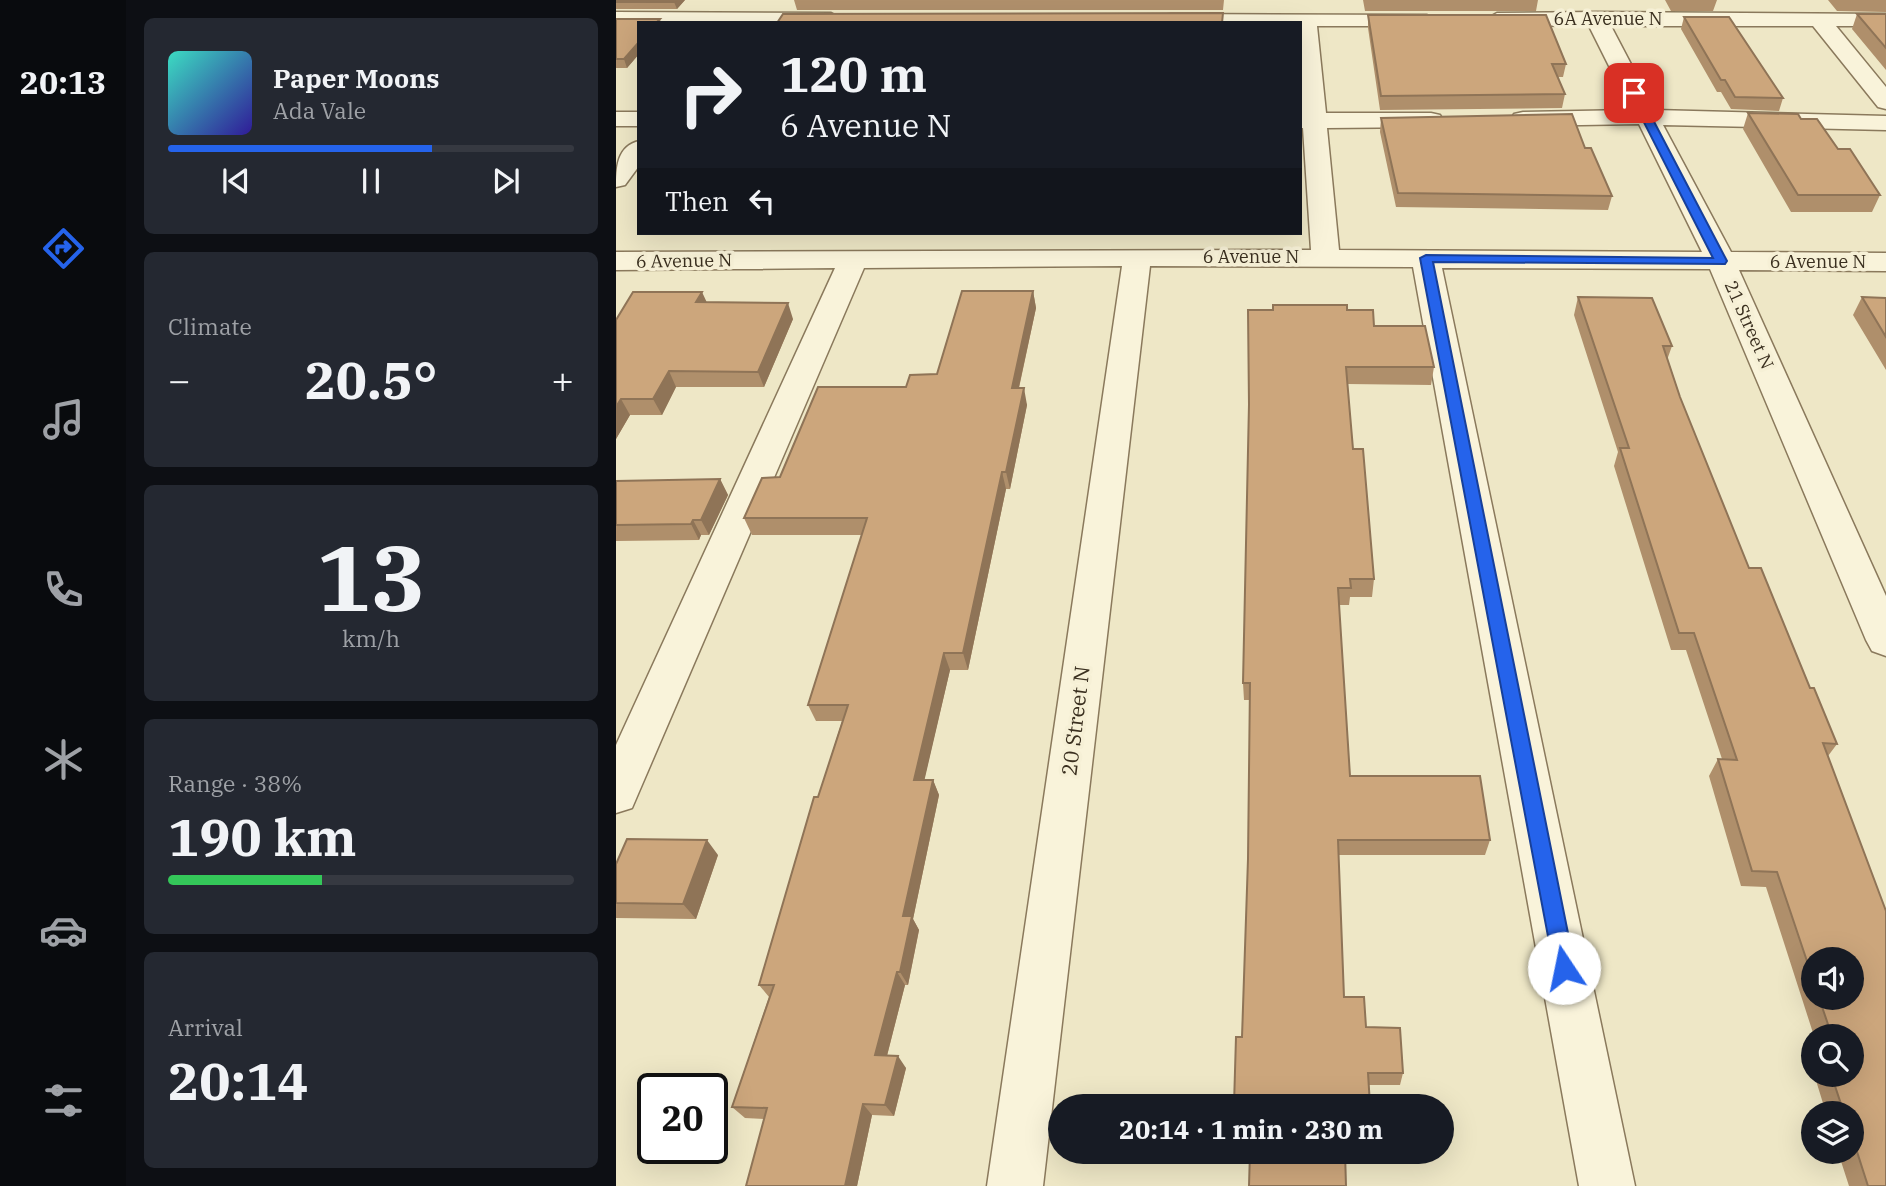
<!DOCTYPE html>
<html lang="en">
<head>
<meta charset="utf-8">
<style>
	:root { --surface:#171b24; --page:#242831; --text:#f1f3f6; --muted:#9ea1a6; --line:#363941; --accent:#2563eb }
	body { margin:0; font-family:"IBM Plex Serif",serif; background:var(--page); color:var(--text); height:100vh; display:flex; flex-direction:column; font-size:26px; white-space:nowrap }
	* { box-sizing:border-box; margin:0 }
	p { font-size:23px; color:var(--muted) }
	.icon { flex:none; width:38px; height:38px; fill:none; stroke:currentColor; stroke-width:2; stroke-linecap:round; stroke-linejoin:round }
	.map { position:relative; flex:1; overflow:hidden }
	.panel { display:flex; flex-direction:column; gap:18px; padding:18px; background:#0d0f14; width:490px }
	.panel>* { flex:none }
	.banner { position:absolute; left:21px; top:21px; width:665px; height:214px; border-radius:0px; box-shadow:0 7px 28px #0002; background:#171b24; color:var(--text); overflow:hidden }
	.controls { position:absolute; left:1185px; top:947px; display:grid; gap:14px }
	.controls a { display:grid; place-items:center; width:63px; height:63px; border-radius:50%; background:var(--surface); box-shadow:0 7px 28px #0002; font-size:35px }
	.speed { position:absolute; left:21px; top:1073px; display:flex; gap:14px; font-size:35px; font-weight:700; text-align:center }
	.speed>* { display:grid; place-content:center; width:91px; height:91px; border-radius:50%; background:var(--surface); box-shadow:0 7px 28px #0002; line-height:1 }
	.speed .limit { border:4px solid #111; border-radius:10px; background:#fff; color:#111 }
	.pin { position:absolute; display:grid; place-items:center; width:60px; height:60px; color:#fff; margin:-30px; border-radius:14px; box-shadow:0 4px 10px #0006 }
	.me { position:absolute; width:77px; margin:-38px; rotate:349deg; stroke-linejoin:round; filter:drop-shadow(0 0 5px #0008) }
	.turn { display:flex; align-items:center; gap:24px; height:147px; padding:0 28px; font-size:32px }
	.turn .icon { width:91px; height:91px; stroke-width:2.5 }
	.turn b { display:block; font-size:49px; line-height:60px }
	.then { display:flex; align-items:center; height:66px; padding:0 28px; background:#0003; gap:14px; font-size:26px }
	.big { font-size:52px; font-weight:700; line-height:1.1 }
	.panel .card { flex:1; display:flex; flex-direction:column; justify-content:center; gap:10px; min-width:0; padding:0 24px; border-radius:10px; background:var(--page) }
	.panel .dial { align-items:center; gap:0 }
	.dial b { font-size:91px; line-height:1 }
	.song { display:flex; align-items:center; gap:21px }
	.cover { width:84px; height:84px; border-radius:10px; background:linear-gradient(135deg,hsl(170 70% 55%),hsl(250 70% 35%)) }
	.played { height:7px; border-radius:4px; background:linear-gradient(90deg,var(--accent) 65%,var(--line) 65%) }
	.keys { display:flex; justify-content:space-around; direction:ltr }
	.heat { display:flex; justify-content:space-between; align-items:center; font-size:38px; direction:ltr }
	.charge { height:10px; border-radius:5px; background:linear-gradient(90deg,#34c759 38%,var(--line) 0) }
	.trip { position:absolute; left:432px; top:1094px; width:406px; height:70px; border-radius:35px; background:var(--surface); box-shadow:0 7px 28px #0002; font-weight:700; line-height:70px; text-align:center }
	main { display:flex; flex:1; min-height:0 }
	.tabs { display:flex; flex-direction:column; width:126px; justify-content:space-around; align-items:center; background:#090b0e; color:var(--muted) }
	.tabs .icon { width:49px; height:49px }
	.tabs .active { color:var(--accent) }
	.tabs b { font-size:32px; color:var(--text) }
	.map>svg:first-child { display:block }
</style>
</head>
<body>
<main>
<nav class="tabs">
<b>20:13</b>
<svg class="icon active" aria-label="directions" viewBox="0 0 24 24"><path d="M12 3l9 9-9 9-9-9zM9 14v-3h6M13 9l2 2-2 2"/></svg>
<svg class="icon" aria-label="music" viewBox="0 0 24 24"><path d="M9 18V5l10-2v13"/><circle cx="6" cy="18" r="3"/><circle cx="16" cy="16" r="3"/></svg>
<svg class="icon" aria-label="phone" viewBox="0 0 24 24"><path d="M5 4h4l2 5-3 2q2 4 5 5l2-3 5 2v4C11 20 4 13 5 4z"/></svg>
<svg class="icon" aria-label="climate" viewBox="0 0 24 24"><path d="M12 3v18M4 7l16 10M4 17L20 7"/></svg>
<svg class="icon" aria-label="car" viewBox="0 0 24 24"><path d="M5 17H2v-5l4-1 3-4h7l3 4 3 1v5h-3M9 17h6M6 11h13"/><circle cx="7" cy="17" r="2"/><circle cx="17" cy="17" r="2"/></svg>
<svg class="icon" aria-label="filters" viewBox="0 0 24 24"><path d="M4 7h16M4 17h16"/><circle cx="9" cy="7" r="2"/><circle cx="15" cy="17" r="2"/></svg>
</nav>
<section class="panel">
<div class="card">
<div class="song"><i class="cover"></i><div><b>Paper Moons</b><p>Ada Vale</p></div></div>
<div class="played"></div>
<div class="keys"><svg class="icon" aria-label="previous" viewBox="0 0 24 24"><path d="M18 5L8 12l10 7zM5 5v14"/></svg><svg class="icon" aria-label="pause" viewBox="0 0 24 24"><path d="M8 5v14M16 5v14"/></svg><svg class="icon" aria-label="next" viewBox="0 0 24 24"><path d="M6 5l10 7-10 7zM19 5v14"/></svg></div>
</div>
<div class="card"><p>Climate</p>
<div class="heat"><a>−</a><b class="big">20.5°</b><a>+</a></div>
</div>
<div class="card dial"><b>13</b><p>km/h</p></div>
<div class="card"><p>Range · 38%</p><b class="big">190 km</b><div class="charge"></div></div>
<div class="card"><p>Arrival</p><b class="big">20:14</b></div>
</section>
<div class="map">
<svg width="1270" height="1186" viewBox="0 0 1270 1186">
	<rect width="100%" height="100%" fill="#eee7c6"/>
	<g fill="none" stroke-linecap="round" stroke-linejoin="round">
		<!-- minor casing -->
		<g stroke="#8a795c" stroke-width="3">
			<path id="minor" d="M0,12L215,13L226,19L223,23L0,24Z
				M980,12L1270,14V26H1220L1270,87V109L1262,107L1197,26H995L1039,110L1270,116V130L1047,125L1115,252L1270,253V271L1123,270L1270,596V656L1256,651L1250,640L1094,269L826,268L1019,1186H963L797,267L534,266L427,1186H371L506,266L248,268L22,794L16,808L0,813V745L219,268L0,270V252L695,250L687,128H684V23H546L547,15L555,14L811,15L814,20L803,26H701L710,113H815L824,115L827,120L824,125L815,127L711,128L723,250L1086,252L1023,124L907,126L898,124L895,119L898,114L907,112L1015,110L973,26L881,25L870,19L881,13Z
				M0,112H23V126H0Z
				M23,141V166L9,185L0,187C0,168 1,146 23,141Z"/>
		</g>
		<!-- minor -->
		<use href="#minor" fill="#f9f3da" fill-rule="evenodd"/>
	</g>
	<!-- wall -->
	<path fill="#af8f6b" fill-rule="evenodd" d="M0,0H69L61,9H0Z
		M178,0H608L607,10H181Z
		M747,0H922L920,11H749Z
		M1049,0H1101L1097,11H1055Z
		M1212,0H1270V12L1221,11Z
		M1241,14H1270V70L1236,29Z
		M752,15L950,64L947,77H942L949,94L946,108L764,110L752,28Z
		M1068,17L1167,98L1163,111L1115,109L1105,92H1101L1065,29Z
		M0,19H44L45,23H23V54L11,68H0Z
		M1132,113L1185,119L1222,149L1264,195L1256,212H1175L1127,129Z
		M765,118L969,148L996,196L992,210L780,207L764,132Z
		M417,291L420,308L403,388L411,405L394,489H390L352,670H334L308,780H317L323,795L297,919L303,930L292,985H289L271,1056L290,1068L278,1116L256,1115L241,1186H130L148,1119L129,1118L116,1107L153,997L143,985L226,721H200L192,705L246,535H136L128,518L164,477L290,387L321,374Z
		M962,297L1056,346L1051,360L1064,397L1133,568L1221,744L1212,756L1270,1186H1233L1222,1152H1236V1113H1210L1198,1074H1236V1036H1198L1150,887L1125,886L1093,776L1102,759H1106L1070,650H1055L998,466L1002,452L958,315ZM1197,959L1236,998H1197Z
		M1246,297L1270,298V370L1237,315Z
		M90,302L177,319L148,387H60L46,415H14L0,439V320Z
		M731,310L758,326L818,367L815,385L731,384L737,449L758,579L756,597H734L733,605H723L734,776L874,840L869,855H722L728,997L750,1027L787,1073L784,1085H753L754,1106H618L620,1037H626L632,859L634,700H628L627,683L633,411Z
		M104,479L112,495L93,535H85L83,540L0,541V481Z
		M102,855L80,919L0,918V864Z
		M1197,1057V1073L1193,1061Z"/>
	<!-- shaded-wall -->
	<path fill="#8f7457" d="M60,0H69L61,9L58,2Z
		M23,42V54L11,68L8,59Z
		M417,291L420,308L399,405L396,388Z
		M86,292L93,307L80,302Z
		M172,303L177,319L148,387L142,372Z
		M53,371L60,387L46,415L37,399Z
		M408,388L411,405L394,489L390,472Z
		M5,399L14,415L0,439V407Z
		M386,472L390,489L352,670L347,653Z
		M104,479L112,495L93,535L85,520Z
		M77,520L85,535L83,540L75,524Z
		M328,653L334,670L305,795L298,780Z
		M317,780L323,795L297,919L303,930L292,985L284,972L287,916Z
		M91,840L102,855L80,919L67,904Z
		M281,972L289,985L268,1067L259,1055Z
		M282,1056L290,1068L278,1116L269,1105Z
		M247,1104L256,1115L241,1186H229Z"/>
	<!-- building -->
	<path fill="#cca67c" stroke="#8f7457" stroke-width="2" d="M0,0H60L58,2H0Z
		M607,13L606,23H161L167,14Z
		M1241,14H1270V48Z
		M752,15H930L950,64H936L949,94L765,96Z
		M1068,17H1113L1167,98L1119,97L1109,80H1105Z
		M0,19H44L40,23H23V42L8,59H0Z
		M1132,113L1182,114L1185,119H1201L1222,149H1234L1264,195H1182Z
		M956,114L969,148H975L996,196L782,193L765,118Z
		M346,291H417L396,388H408L390,472H386L347,653H328L298,780H317L287,916H296L284,972H281L259,1055L282,1056L269,1105L247,1104L229,1186H130L151,1108L116,1107L158,985H143L198,797H202L232,705H192L251,518H128L146,478L164,477L202,387H290L294,375L321,374Z
		M17,292H86L80,302L172,303L142,372L53,371L37,399H5L0,407V320Z
		M962,297L1036,298L1056,346H1047L1064,397L1133,568H1145L1194,688H1198L1221,744L1207,743L1270,911V1186H1252L1236,1136V1113H1228L1215,1074H1236V1036H1216L1203,998H1236V959H1197V979L1161,872L1136,871L1102,759L1121,760L1078,633H1063L1004,448H1013Z
		M1246,297L1270,298V337Z
		M657,305H731V310H757L758,326H809L818,367H730L737,449H747L758,579H734L735,588H722L734,776H864L874,840H722L728,997H748L750,1027L784,1028L787,1073H752L754,1105H726V1106L618,1105L620,1037H626L632,859L634,683H627L633,404L632,310H657Z
		M104,479L85,520H77L75,524L0,525V481Z
		M11,839L91,840L67,904L0,903V864Z
		M634,1152H729L730,1186H633Z"/>
	<!-- route -->
	<path fill="#2563eb" stroke="#184099" stroke-width="2" d="M1018,90L1023,93L1111,261L1109,264L817,262L959,968L956,975L948,978L941,975L938,968L804,258L810,255L1097,258L1013,93Z"/>
	<g text-anchor="middle" stroke-width="7" stroke-linejoin="round" paint-order="stroke">
		<!-- far-street labels -->
		<g font-size="18" fill="#3a2f1f" stroke="#f6f0d6">
			<text x="992" y="25">6A Avenue N</text>
			<text x="635" y="263">6 Avenue N</text>
			<text transform="translate(68 261) rotate(-1)" y="6">6 Avenue N</text>
			<text x="1202" y="268">6 Avenue N</text>
			<text transform="translate(1133 325) rotate(66)" y="6">21 Street N</text>
		</g>
		<!-- street labels -->
		<g font-size="21" fill="#3a2f1f" stroke="#f6f0d6">
			<text transform="translate(460 721) rotate(-83)" y="7">20 Street N</text>
		</g>
	</g>
</svg>
<div class="controls">
<a><svg class="icon" aria-label="sound" viewBox="0 0 24 24"><path d="M4 9h4l5-4v14l-5-4H4zM17 9q2 3 0 6"/></svg></a>
<a><svg class="icon" aria-label="search" viewBox="0 0 24 24"><circle cx="10" cy="10" r="6"/><path d="M15 15l6 6"/></svg></a>
<a><svg class="icon" aria-label="layers" viewBox="0 0 24 24"><path d="M12 4l9 5-9 5-9-5zM3 14l9 5 9-5"/></svg></a>
</div>
<div class="speed"><div class="limit">20</div></div>
<div class="pin" style="left:1018px;top:93px;background:#d93025"><svg class="icon" aria-label="arrive" viewBox="0 0 24 24"><path d="M6 21V4h12l-3 4 3 4H6"/></svg></div>
<svg class="me" style="left:948px;top:968px" viewBox="-20 -20 40 40"><circle r="19" fill="#fff"/><path d="M0-13L10 11 0 6-10 11z" fill="#2563eb"/></svg>
<div class="trip">20:14 · 1 min · 230 m</div>
<div class="banner">
<div class="turn"><svg class="icon" aria-label="right" viewBox="0 0 24 24"><path d="M7 20v-9h11M14 6l5 5-5 5"/></svg><div><b>120 m</b>6 Avenue N</div></div>
<div class="then">Then<svg class="icon" aria-label="left" viewBox="0 0 24 24"><path d="M17 20v-9H6M10 6l-5 5 5 5"/></svg></div>
</div>
</div>
</main>
</body>
</html>
